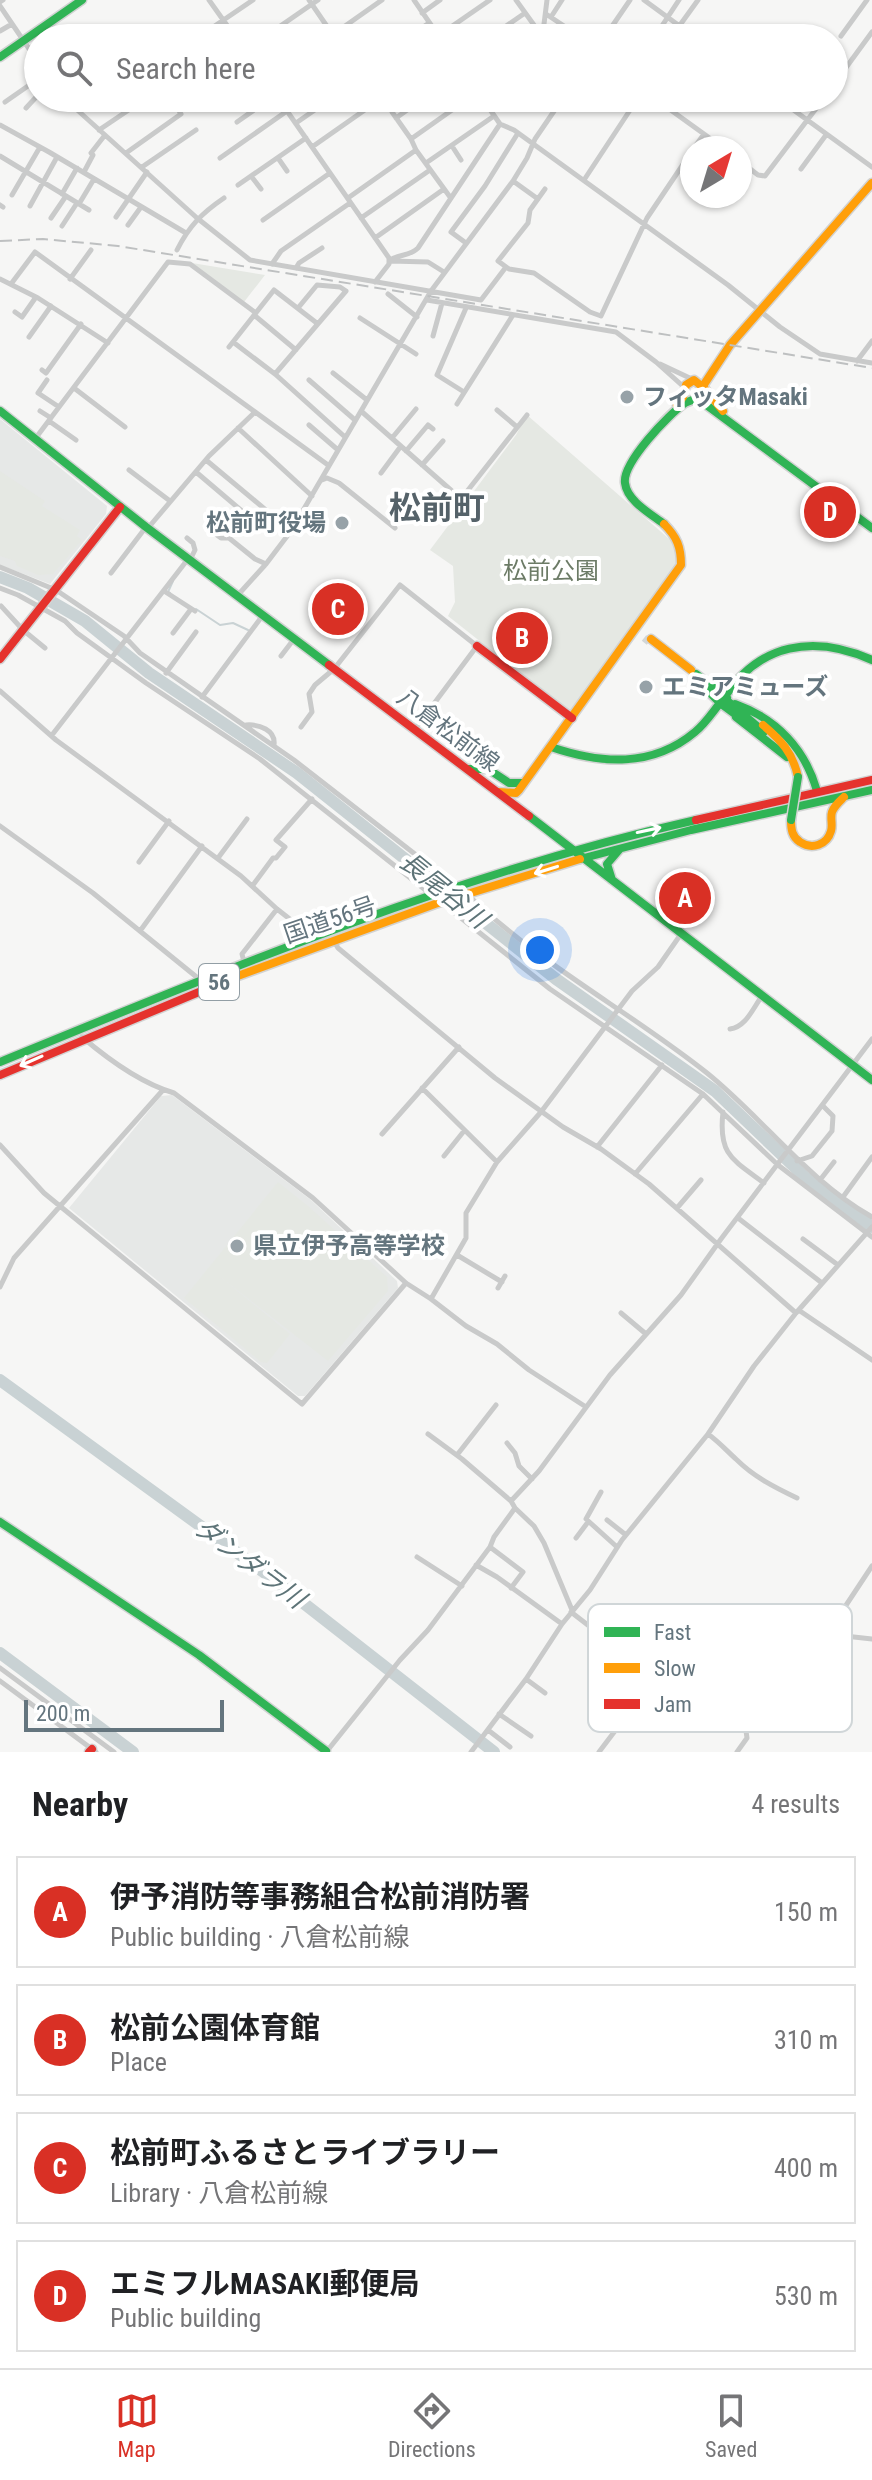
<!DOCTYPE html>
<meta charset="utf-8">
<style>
body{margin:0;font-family:"Roboto Condensed","Noto Sans JP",sans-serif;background:#f2f2f2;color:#202124}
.compass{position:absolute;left:680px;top:136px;width:72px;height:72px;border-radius:50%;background:#fff;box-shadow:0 2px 6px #0004;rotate:38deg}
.scale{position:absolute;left:24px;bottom:20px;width:200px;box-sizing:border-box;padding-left:8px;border:4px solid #64757e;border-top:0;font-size:22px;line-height:28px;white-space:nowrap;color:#64757e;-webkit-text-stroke:6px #fff;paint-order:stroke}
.you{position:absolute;left:540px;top:950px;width:28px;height:28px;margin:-20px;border:6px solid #fff;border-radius:50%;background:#1a73e8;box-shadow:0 0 0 12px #1a73e833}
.badge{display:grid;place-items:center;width:52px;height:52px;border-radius:50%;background:#d93025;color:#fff;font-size:26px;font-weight:700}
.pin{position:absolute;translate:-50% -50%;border:4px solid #fff;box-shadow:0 2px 8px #0006}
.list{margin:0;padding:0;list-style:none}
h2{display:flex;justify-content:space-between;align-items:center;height:104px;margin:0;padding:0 32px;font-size:34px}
h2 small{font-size:26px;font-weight:400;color:#757577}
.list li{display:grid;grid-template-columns:52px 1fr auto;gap:24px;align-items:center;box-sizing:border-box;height:112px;margin:0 16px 16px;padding:0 16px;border:2px solid #e0e0e0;border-radius:0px}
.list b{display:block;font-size:30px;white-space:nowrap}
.list p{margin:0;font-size:26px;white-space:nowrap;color:#757577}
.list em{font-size:26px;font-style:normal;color:#757577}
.icon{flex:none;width:44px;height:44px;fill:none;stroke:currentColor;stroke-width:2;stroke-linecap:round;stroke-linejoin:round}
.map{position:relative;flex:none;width:872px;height:1752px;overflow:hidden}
.search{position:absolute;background:#fff;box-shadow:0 2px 6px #0004;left:24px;right:24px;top:24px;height:88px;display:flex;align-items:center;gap:20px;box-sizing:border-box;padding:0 28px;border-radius:44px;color:#757577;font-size:30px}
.sheet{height:616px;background:#fff}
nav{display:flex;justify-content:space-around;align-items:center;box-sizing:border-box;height:112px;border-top:2px solid #e0e0e0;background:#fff;font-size:22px;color:#757577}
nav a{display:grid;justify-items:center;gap:4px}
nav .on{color:#d93025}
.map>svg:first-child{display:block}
.built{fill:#e6e8e7}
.green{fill:#e5e8e3}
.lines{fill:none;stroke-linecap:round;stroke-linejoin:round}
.stream{stroke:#c9d2d4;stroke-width:2}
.river{stroke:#c9d2d4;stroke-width:12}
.secondary-tunnel{stroke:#d2d6d7;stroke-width:7;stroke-dasharray:7 3.5;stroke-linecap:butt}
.fast-casing{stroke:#d2d3d3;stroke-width:11}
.slow-casing{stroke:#d2d3d3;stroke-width:11}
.jam-casing{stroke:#d2d3d3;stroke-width:11}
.street{stroke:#c9caca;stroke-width:5}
.fast{stroke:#30b455;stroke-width:8}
.slow{stroke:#ff9f0a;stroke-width:8}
.jam{stroke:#e5322d;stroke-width:8}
.rail{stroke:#bec0c1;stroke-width:2;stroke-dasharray:12 6;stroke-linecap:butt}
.fast-bridge-casing{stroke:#d2d3d3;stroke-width:11;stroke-linecap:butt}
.fast-bridge{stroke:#30b455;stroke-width:8}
.oneway{stroke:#fff}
.poi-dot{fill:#97a2a8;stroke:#fff;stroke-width:3}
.labels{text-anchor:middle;stroke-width:8;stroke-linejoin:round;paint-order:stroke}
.shield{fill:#fff;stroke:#929ea5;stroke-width:2}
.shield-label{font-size:22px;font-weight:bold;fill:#64757e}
.poi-label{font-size:24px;font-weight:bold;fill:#64757e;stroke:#fff;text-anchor:start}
.park-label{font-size:24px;fill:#6c7b66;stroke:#fff}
.street-label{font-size:24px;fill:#64757e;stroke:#fff}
.water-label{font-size:26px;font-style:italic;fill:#5e7478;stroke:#fff}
.district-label{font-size:32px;font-weight:bold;fill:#556269;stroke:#fff}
.key{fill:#fff;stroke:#d0d6d8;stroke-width:2}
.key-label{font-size:22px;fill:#64757e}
</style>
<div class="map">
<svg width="872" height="1752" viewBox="0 0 872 1752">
<rect width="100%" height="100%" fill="#f6f6f5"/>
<!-- built -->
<path class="built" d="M 0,419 L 107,506 L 106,514 L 50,584 L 0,565 Z
M 172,1095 L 311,1200 L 397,1281 L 398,1288 L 305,1396 L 298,1396 L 69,1208 L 161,1096 Z"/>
<!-- green -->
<path class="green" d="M 192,263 L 265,275 L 244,302 Z
M 527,415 L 675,544 L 677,564 L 571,713 L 448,616 L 455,602 L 453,566 L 430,550 L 516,435 Z
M 0,471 L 45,501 L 42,506 L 80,530 L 77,536 L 82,540 L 53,574 L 38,575 L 17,566 L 15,561 L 0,556 Z
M 278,1182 L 308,1206 L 387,1277 L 388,1291 L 328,1361 L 218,1275 L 290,1334 L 267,1363 L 261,1362 L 184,1298 Z"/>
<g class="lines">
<!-- stream -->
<path class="stream" d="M 170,593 L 168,592 L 173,581
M 196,609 L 220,625 L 233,623 L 248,630"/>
<!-- river -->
<path class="river" d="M 0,577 L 28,588 L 85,621 L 149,673 L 297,773 L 556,979 L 715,1091 L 805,1177 L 872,1227
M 0,1380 L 265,1573 L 494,1752
M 0,1653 L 133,1752"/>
<!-- secondary-tunnel -->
<path class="secondary-tunnel" d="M 644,638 L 649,642"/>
<defs>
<path id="fast" d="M 0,57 L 82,0
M 0,411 L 146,527 L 329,665
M 664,524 C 651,514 627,501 625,483 C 622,463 669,414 685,403 C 689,401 693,400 697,398 L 872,528
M 696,674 L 727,698
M 697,680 L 720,703 L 739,717
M 735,704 C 777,719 805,749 817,791
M 736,717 L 787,757
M 764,732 L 724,698 C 759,643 814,634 872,660
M 551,747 C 601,764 652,768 695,732 C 705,724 712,713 720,703
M 468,769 L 488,769 L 509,783 L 522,783
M 529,816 L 872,1080
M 580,859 L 691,830 L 872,790
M 612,880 L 607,864 L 619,850
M 0,1062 C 227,969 455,874 696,820
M 0,1522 L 199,1655 L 326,1751"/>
<path id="slow" d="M 703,386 L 730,345 L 872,183
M 677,405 L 683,397 L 686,385 L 694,380 L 705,389 L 723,411
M 651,639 L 691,670
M 763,725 C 781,740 793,753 798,777
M 499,792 L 516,793 L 519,790 L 681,565 C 681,547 677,537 664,524
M 791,820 C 791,829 792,837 800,842 C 812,850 827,845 831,831 C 833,825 830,818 832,812 C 834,806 840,801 844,797
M 235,977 L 435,904 L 580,859"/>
<path id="jam" d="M 477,646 L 572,718
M 0,659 L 120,507
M 329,665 L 529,816
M 696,820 L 872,780
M 0,1075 L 235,977
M 89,1752 L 92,1749"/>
</defs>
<!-- fast casing -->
<use href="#fast" class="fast-casing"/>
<!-- slow casing -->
<use href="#slow" class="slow-casing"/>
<!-- jam casing -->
<use href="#jam" class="jam-casing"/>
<!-- street -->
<path class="street" d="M 209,0 L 236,38
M 309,0 L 335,38
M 414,0 L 440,38
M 516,0 L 539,32 L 543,32 L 547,0
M 644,0 L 696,38
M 0,2 L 3,0
M 0,6 L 38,62
M 422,13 L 440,0
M 546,14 L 582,38
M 551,17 L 562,0
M 680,25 L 698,0
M 0,31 L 12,24
M 841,36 L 867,0
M 197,38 L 253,0
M 263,38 L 318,0
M 328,38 L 382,0
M 407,38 L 429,23
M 435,38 L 490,0
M 489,38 L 525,13
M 604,38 L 630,0
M 654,38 L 679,0
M 834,84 L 872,32
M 64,98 L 197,218 L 250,260 L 481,300 L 506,267
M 278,98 L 389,258 L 389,264 L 375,282
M 482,98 L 500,124 L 514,130 L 728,285 L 780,327 L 820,354 L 872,363
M 654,98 L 704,134
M 777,98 L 872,167
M 5,102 L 38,79
M 388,105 L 399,98
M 284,107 L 297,98
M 26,108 L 38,95
M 392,112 L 411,139
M 396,118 L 424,98
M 237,122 L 271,98
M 296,123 L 332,98
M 0,125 L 49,152 L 186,233
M 99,130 L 139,103 L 143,98
M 452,146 L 461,160
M 312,147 L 379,100
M 694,148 L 704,134 L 723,148
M 126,153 L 181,114 L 178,109
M 0,156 L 89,210
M 220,158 L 287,111
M 278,158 L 287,171
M 740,161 L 758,175 L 765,176 L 824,98
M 426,163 L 494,116
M 142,167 L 196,130
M 801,169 L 826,135
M 84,172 L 93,155 L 91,153 L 105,135
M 251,176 L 261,189
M 584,180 L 638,98
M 513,181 L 538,199
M 238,185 L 306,138
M 545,189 L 530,210 L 528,223 L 498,261 L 509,269 L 534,273 L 590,312 L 601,316 L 647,218 L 692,151
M 62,194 L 77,168
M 12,195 L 40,147
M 450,197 L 416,150 L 411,139 L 469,98
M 348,198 L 416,150
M 79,204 L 94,179
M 0,205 L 3,207
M 30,206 L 57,157
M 116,217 L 147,172
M 51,218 L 66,196
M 361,218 L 430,170
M 263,220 L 330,173
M 128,225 L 141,207
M 62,226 L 77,203
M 375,238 L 444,189
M 466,243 L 451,232 L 485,186 L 518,133
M 177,250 C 189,226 202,213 224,198
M 390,260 C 400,254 410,256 418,248 L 500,124
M 391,261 L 428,262 L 444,272
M 272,264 L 281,251 L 350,203
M 296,268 L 299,263 L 322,248
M 0,279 L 38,298 L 108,343
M 70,279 L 91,250
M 11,284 L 35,252 L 328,465
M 388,294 L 417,317
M 427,300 L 616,332 L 656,362 L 685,388
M 15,312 L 22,317 L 36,297
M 254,315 L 296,350
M 360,318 L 416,354
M 433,336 L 442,303
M 29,337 L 51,306
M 233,342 L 275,374 L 345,437
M 229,347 L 274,290 L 318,324
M 857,361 L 872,341
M 660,364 L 694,380
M 42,370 L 46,373 L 81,324
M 333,373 L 367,400
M 275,374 L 346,291 L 340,287 L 317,285 L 298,308
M 47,380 L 38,393 L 59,407
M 309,380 L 355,420
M 74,388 L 125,427
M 464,392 L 437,375 L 466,308
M 457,404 L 513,315
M 497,410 L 517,427
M 40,411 L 51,418
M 361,411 L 461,499 L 527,415
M 49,421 L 76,440
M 309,425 L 338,450
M 238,428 L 312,496
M 392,438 L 416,409
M 35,439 L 168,262 L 190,264 L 256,313
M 406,451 L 428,425 L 433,429
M 206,460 L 291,531
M 422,465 L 443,441
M 129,470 L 170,501
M 196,472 L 249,517
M 381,473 L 401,446
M 322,480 L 327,478 L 339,483 L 395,528
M 245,522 L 252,512
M 148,528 L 209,456 L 255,412
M 210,530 L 221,538 L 229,538 L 255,559 L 266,564
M 187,538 L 193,543 L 195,550 L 190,560
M 0,567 L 56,590 L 124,636 L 140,653 L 294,760 L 456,886
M 111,573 L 146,527
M 0,588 L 18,595 L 65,621 L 77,633 L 146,683 L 260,759 L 433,896
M 164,591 L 195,611
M 237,596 L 266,564 L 291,531 L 431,291 L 513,181 L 527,158 L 535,139 L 563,98
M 1,606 L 23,630 L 45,648
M 173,633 L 191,609
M 281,656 L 294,639
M 166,673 L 196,632
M 0,691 L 56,740 L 241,876 L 277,909 L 305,931 L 309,938
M 202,697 L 263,615
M 246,725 C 259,724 276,730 274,745
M 301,727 L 312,712 L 309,694 L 315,685 L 334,669 L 400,585 L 477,646 L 415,729
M 52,735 L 188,559
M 0,826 L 93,893 L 199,979
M 218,858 L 247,819
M 139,862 L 169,821
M 253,885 L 273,858 L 276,858 L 285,847 L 276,840 L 312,799
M 467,894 C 539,964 629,1011 707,1073 C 764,1119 807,1180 872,1217
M 441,902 L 550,989 L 703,1094 L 778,1165 L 872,1237
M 140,931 L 202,846
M 334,941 L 338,948 L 495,1078 L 563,1127 L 601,1149 L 649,1184 L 796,1313
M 244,962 L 242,954 L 277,909
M 730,1029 C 746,1027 753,1008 762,996
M 82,1037 C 109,1060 140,1083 174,1093 L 313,1198 L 406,1283 L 431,1299 L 466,1326 L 497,1344 L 529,1370 L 586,1407
M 422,1088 L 497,1162
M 723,1112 C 718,1155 733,1160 764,1183
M 382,1134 L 459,1047
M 0,1145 L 44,1193 L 302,1404 L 406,1283
M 597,1147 L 662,1065
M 444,1156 L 464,1131
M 797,1161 L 812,1156 L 832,1131 L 833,1116 L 823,1106
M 635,1174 L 703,1094
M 820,1180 L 834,1162
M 843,1197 L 872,1157
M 677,1208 L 701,1180
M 738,1218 L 822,1283
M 803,1239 L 838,1265
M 457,1255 L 502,1282
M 0,1287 L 14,1258 L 163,1090
M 498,1288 L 505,1276
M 431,1299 L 466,1238 L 466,1213 L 497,1162 L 541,1112 L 632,991 L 658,967 L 681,934
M 800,1311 L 872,1360
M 621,1313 L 646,1334
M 428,1434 L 462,1459 L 511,1501
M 708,1434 C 719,1442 727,1451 737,1460 C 754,1477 776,1488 797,1498
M 507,1443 L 515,1453 L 519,1466 L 532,1479
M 457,1455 L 496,1405
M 601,1492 L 586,1519 L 617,1547
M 515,1508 L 534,1526 L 544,1543 L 572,1610
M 607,1520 L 626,1535
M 576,1538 L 588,1522
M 490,1547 L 523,1572 L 511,1588
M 417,1557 L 462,1586
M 476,1565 L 497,1577 L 562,1624
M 571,1612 L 642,1667 L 652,1672 L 665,1672 L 746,1731
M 827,1634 L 872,1639
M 0,1668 L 114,1752
M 526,1679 L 545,1693
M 0,1681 L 96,1752
M 499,1714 L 531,1736
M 488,1730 L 510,1747
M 327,1751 L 400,1660 L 428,1630 L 490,1547 L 494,1537 L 515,1508 L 511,1501 L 539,1471 L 610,1375 L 681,1295 L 721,1239 L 872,1039
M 471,1752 L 526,1679 L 562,1624 L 590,1590 L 622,1540 L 708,1434 L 754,1366 L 796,1313 L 872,1227
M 599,1752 L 659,1673
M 737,1752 L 747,1738 L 746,1731 L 784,1690 L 827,1634 L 872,1566"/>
<!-- fast -->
<use href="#fast" class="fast"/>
<!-- slow -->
<use href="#slow" class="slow"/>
<!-- jam -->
<use href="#jam" class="jam"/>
<!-- rail -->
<path class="rail" d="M 0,241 L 43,239 L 118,246 L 872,368"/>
<defs>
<path id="fast-bridge" d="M 791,820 L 798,777"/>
</defs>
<!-- fast-bridge casing -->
<use href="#fast-bridge" class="fast-bridge-casing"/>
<!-- fast-bridge -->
<use href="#fast-bridge" class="fast-bridge"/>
</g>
<!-- one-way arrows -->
<defs><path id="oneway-shaft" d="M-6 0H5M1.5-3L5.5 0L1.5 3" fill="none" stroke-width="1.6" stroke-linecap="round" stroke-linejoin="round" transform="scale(2)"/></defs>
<g class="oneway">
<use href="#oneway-shaft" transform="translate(649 830) rotate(-12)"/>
<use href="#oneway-shaft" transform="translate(546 870) rotate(163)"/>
<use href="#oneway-shaft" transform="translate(31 1061) rotate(156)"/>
</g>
<!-- markers -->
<g class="poi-dot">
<circle cx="627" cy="397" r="8"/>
<circle cx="342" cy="523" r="8"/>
<circle cx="646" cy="687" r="8"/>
<circle cx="237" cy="1246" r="8"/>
</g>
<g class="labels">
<!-- shield labels -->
<rect class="shield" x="199" y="964" width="40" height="36" rx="6"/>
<g class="shield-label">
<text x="219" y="990">56</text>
</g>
<!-- poi labels -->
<g class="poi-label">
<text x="643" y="405">フィッタMasaki</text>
<text x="326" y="531" text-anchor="end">松前町役場</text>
<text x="662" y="695">エミアミューズ</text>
<text x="253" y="1254">県立伊予高等学校</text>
</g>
<!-- park labels -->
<g class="park-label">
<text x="551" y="579">松前公園</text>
</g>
<!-- street labels -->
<g class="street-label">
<text transform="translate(448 730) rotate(37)" y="8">八倉松前線</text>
<text transform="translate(330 920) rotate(-19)" y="8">国道56号</text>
</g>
<!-- water labels -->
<g class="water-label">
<text transform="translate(444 890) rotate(39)" y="9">長尾谷川</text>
<text transform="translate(250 1563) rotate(37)" y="9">ダンダラ川</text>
</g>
<!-- district labels -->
<g class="district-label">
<text x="437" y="519">松前町</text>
</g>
</g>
<!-- legend -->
<rect x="588" y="1604" width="264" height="128" rx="12" class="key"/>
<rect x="604" y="1627" width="36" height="10" fill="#30b455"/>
<rect x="604" y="1663" width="36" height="10" fill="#ff9f0a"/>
<rect x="604" y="1699" width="36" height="10" fill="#e5322d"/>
<g class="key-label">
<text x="654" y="1640">Fast</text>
<text x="654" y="1676">Slow</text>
<text x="654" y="1712">Jam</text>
</g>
</svg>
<svg class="compass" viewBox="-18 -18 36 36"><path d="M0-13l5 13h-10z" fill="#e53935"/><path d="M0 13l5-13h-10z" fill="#757577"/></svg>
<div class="scale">200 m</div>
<div class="you"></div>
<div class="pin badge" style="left:685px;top:898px">A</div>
<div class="pin badge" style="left:522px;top:638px">B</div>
<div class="pin badge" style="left:338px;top:609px">C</div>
<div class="pin badge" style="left:830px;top:512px">D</div>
<div class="search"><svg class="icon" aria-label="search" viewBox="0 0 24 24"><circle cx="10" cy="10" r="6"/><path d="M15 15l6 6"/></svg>Search here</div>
</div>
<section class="sheet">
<h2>Nearby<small>4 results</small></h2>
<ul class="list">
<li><span class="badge">A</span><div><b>伊予消防等事務組合松前消防署</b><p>Public building · 八倉松前線</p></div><em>150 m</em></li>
<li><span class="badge">B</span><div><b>松前公園体育館</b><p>Place</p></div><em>310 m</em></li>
<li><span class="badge">C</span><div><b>松前町ふるさとライブラリー</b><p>Library · 八倉松前線</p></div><em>400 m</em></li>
<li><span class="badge">D</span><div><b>エミフルMASAKI郵便局</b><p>Public building</p></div><em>530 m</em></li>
</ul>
</section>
<nav>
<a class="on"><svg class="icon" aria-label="map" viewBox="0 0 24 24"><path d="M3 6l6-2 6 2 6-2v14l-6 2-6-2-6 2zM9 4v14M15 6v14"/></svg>Map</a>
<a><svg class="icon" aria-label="directions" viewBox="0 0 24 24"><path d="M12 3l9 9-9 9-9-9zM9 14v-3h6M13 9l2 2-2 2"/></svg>Directions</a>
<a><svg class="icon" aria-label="saved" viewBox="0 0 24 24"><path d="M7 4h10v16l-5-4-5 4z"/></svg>Saved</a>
</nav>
